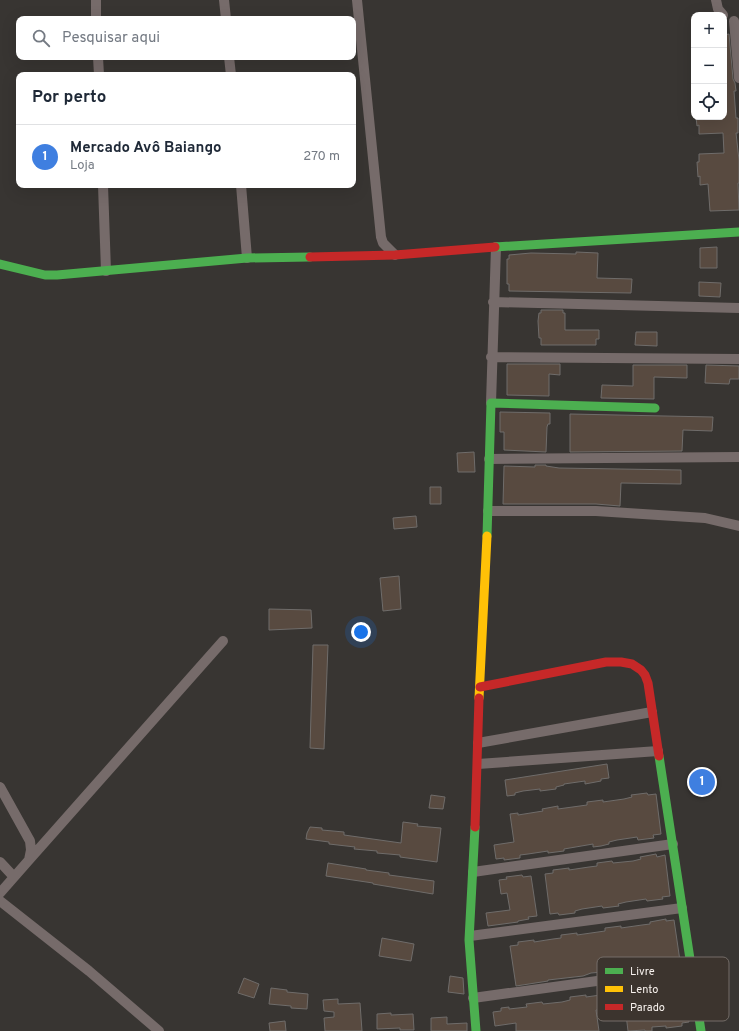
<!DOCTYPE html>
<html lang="pt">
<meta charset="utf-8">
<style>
body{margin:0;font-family:Overpass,sans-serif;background:#f6f6f7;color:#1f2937}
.controls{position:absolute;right:12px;top:12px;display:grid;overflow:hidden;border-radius:8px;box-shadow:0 4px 16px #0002}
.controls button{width:36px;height:36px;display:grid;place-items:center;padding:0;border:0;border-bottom:1px solid #e0e1e3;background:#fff;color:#1f2937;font:20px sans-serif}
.you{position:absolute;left:361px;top:632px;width:14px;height:14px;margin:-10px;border:3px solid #fff;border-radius:50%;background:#1a73e8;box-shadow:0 0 0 6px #1a73e833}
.badge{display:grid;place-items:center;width:26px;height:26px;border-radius:50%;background:#62666c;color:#fff;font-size:13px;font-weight:700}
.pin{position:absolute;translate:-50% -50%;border:2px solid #fff;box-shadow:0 1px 4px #0006}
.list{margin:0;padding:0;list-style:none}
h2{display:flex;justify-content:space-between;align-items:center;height:52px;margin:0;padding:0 16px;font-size:17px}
h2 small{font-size:13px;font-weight:400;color:#747a83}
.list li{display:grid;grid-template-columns:26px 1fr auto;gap:12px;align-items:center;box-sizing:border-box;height:64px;padding:0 16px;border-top:1px solid #e0e1e3}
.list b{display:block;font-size:15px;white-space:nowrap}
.list p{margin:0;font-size:13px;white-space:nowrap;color:#747a83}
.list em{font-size:13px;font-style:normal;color:#747a83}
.icon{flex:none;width:22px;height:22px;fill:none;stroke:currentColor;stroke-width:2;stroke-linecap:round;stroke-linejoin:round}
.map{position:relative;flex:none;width:739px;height:1031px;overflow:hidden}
.search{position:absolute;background:#fff;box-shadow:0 4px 16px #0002;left:16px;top:16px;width:340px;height:44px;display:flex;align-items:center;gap:10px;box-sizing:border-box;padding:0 14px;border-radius:8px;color:#747a83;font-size:15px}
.panel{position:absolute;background:#fff;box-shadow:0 4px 16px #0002;left:16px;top:72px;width:340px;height:116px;border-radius:8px}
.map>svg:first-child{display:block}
.building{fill:#584a40;stroke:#6f6c6a}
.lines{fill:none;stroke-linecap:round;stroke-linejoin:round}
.street{stroke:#766b6a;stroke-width:10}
.fast{stroke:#4caf50;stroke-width:9}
.slow{stroke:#ffc107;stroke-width:9}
.jam{stroke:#c62828;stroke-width:9}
.key{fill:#3c342e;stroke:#746d68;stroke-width:1}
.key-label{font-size:11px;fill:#f8f2ee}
</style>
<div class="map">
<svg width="739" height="1031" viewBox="0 0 739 1031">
<rect width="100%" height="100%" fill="#383532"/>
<!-- building -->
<path class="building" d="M 729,34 L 733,79 L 735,83 L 736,91 L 734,91 L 736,118 L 738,118 L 738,133 L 736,133 L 739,160 L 739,183 L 738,183 L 739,210 L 710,211 L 708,184 L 700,185 L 700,176 L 698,177 L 697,162 L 699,162 L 699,154 L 724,153 L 723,133 L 699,134 L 699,125 L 697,126 L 696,117 L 724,117 L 724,35 Z
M 717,247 L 717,268 L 700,268 L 700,248 Z
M 576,252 L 598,253 L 597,278 L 632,279 L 631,293 L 509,291 L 509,284 L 507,284 L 507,259 L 509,259 L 509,255 L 531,253 L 576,254 Z
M 699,282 L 721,283 L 720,297 L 699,296 Z
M 541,310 L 563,310 L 563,313 L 565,313 L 565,330 L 599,330 L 599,339 L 596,339 L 596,345 L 541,345 L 541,338 L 539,338 L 538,321 L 539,313 L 541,313 Z
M 636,332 L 657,332 L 657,346 L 635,345 Z
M 507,364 L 560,364 L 560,375 L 549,374 L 549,396 L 507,395 Z
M 633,365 L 687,365 L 687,378 L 654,377 L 654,399 L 601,398 L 602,385 L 633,386 Z
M 706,365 L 739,366 L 739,379 L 730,379 L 729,384 L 705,383 Z
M 500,412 L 550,413 L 550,424 L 548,424 L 547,427 L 546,452 L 504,450 L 504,432 L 500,432 Z
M 570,414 L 713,417 L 712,431 L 683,430 L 682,451 L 570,452 Z
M 474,452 L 475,472 L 458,472 L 457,453 Z
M 535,465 L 546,465 L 546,466 L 559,468 L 681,470 L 681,484 L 621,483 L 620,506 L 596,504 L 503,504 L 504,466 L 535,467 Z
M 430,487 L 441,487 L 441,504 L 430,504 Z
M 416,516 L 417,527 L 394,529 L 393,518 Z
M 399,576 L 401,609 L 383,611 L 380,578 Z
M 269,609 L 311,610 L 312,628 L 269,630 Z
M 313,645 L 328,645 L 324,749 L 310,748 Z
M 607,764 L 609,778 L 601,779 L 601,781 L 585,784 L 585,781 L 564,784 L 564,785 L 556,787 L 556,789 L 540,791 L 540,789 L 523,791 L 515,793 L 515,795 L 507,796 L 505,780 Z
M 647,793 L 648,795 L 656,794 L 661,834 L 653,835 L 654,838 L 638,840 L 637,837 L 617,840 L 609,842 L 609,844 L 601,846 L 593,847 L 593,844 L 564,849 L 564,851 L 548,853 L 548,851 L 528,854 L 520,855 L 520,858 L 504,860 L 504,858 L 496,859 L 494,845 L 514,842 L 510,814 L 518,813 L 518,815 L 543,811 L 542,809 L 558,806 L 558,809 L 587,805 L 587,802 L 603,800 L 603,802 L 624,799 L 632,797 L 631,795 Z
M 431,795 L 445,797 L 443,809 L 429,808 Z
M 403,822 L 418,824 L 417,826 L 441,828 L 437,862 L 400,857 L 400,855 L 377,853 L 377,851 L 354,849 L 355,847 L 329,844 L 329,842 L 306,839 L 307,833 L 310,827 L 322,828 L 322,830 L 344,832 L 344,835 L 401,843 Z
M 656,854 L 657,857 L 665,855 L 670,896 L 662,897 L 663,899 L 647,901 L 646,899 L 626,902 L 618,904 L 619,906 L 603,908 L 602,906 L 582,909 L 575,911 L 575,913 L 559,915 L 558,913 L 550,914 L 545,874 L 553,873 L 553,870 L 569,868 L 569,870 L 589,867 L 597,866 L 597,863 L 612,861 L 613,863 L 633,861 L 641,859 L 640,857 Z
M 328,863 L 366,869 L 366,870 L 389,873 L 389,875 L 434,881 L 433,894 L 373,884 L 373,883 L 326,876 Z
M 522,875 L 523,877 L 531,876 L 537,916 L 528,917 L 529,919 L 518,921 L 518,922 L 488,926 L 486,913 L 510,910 L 507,893 L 501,894 L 499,880 L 507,879 L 506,877 Z
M 666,919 L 666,921 L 674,920 L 680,961 L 672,962 L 672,964 L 656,966 L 656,964 L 635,967 L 627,969 L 627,970 L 591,973 L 583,976 L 548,980 L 548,981 L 516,986 L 510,946 L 518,945 L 518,942 L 534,940 L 534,942 L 553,939 L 561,938 L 561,935 L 577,933 L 577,935 L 605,931 L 605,928 L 621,926 L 621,928 L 642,925 L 650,924 L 650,922 Z
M 382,938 L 414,944 L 411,961 L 379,956 Z
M 450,976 L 463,978 L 464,994 L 448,992 Z
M 244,978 L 259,984 L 254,998 L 238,993 Z
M 676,981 L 676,983 L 684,982 L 689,1022 L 682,1023 L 682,1026 L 666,1028 L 666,1026 L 652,1027 L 652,1031 L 645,1031 L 645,1030 L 628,1031 L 625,1006 L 596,1010 L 599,1031 L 516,1031 L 516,1023 L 495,1026 L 493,1012 L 501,1011 L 501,1008 L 509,1007 L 509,1009 L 527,1007 L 526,1004 L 542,1002 L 543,1004 L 562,1002 L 570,1000 L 570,997 L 586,995 L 586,997 L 615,993 L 615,991 L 623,990 L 631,988 L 631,991 L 652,987 L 660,985 L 660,983 Z
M 271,988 L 287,990 L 287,992 L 308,994 L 307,1009 L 291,1008 L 291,1006 L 269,1004 Z
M 338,999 L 338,1004 L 360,1003 L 362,1031 L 325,1031 L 324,1018 L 334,1017 L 334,1012 L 324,1011 L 323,1000 Z
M 391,1013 L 391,1015 L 413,1014 L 414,1030 L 400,1030 L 400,1028 L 377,1029 L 377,1014 Z
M 447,1017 L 447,1024 L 467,1023 L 467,1031 L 431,1031 L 431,1018 Z
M 285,1021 L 286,1031 L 270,1031 L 269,1023 Z"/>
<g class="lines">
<!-- street -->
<path class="street" d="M 96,0 L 96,19
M 224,0 L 226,19
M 357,0 L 381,237 L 383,243 L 395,255
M 716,0 L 718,9 L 723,15
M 734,21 L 739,78
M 98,57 L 99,75
M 229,57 L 231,75
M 103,185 L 106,271
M 241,185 L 247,258
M 493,302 L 739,308
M 491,357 L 739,359
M 491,403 L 496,247
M 489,459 L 739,457
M 488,511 L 596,511 L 705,518 L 739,526
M 478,743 L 652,712
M 478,764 L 658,751
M 0,787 L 30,841 L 31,850 L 29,860 L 0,893
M 29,860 L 223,641
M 0,862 L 14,877
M 473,872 L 673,844
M 0,901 L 89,971 L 159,1031
M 470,936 L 682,908
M 473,998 L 691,968"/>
<!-- fast -->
<path class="fast" d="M 495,247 L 739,232
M 0,264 L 45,275 L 57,275 L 247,258 L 310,257
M 487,536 L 491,403 L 655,408
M 659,756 L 701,1031
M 475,827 L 469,940 L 476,1031"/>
<!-- slow -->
<path class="slow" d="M 479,698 L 487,536"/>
<!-- jam -->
<path class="jam" d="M 310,257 L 395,255 L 495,247
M 480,687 L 606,662 L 621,662 L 632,664 L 641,670 L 645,675 L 648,683 L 659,756
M 475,827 L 479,698"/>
</g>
<!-- legend -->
<rect x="597" y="957" width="132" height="64" rx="6" class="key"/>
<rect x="605" y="968" width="18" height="6" fill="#4caf50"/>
<rect x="605" y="986" width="18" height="6" fill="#ffc107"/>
<rect x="605" y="1004" width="18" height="6" fill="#c62828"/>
<g class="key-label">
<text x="630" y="975">Livre</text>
<text x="630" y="993">Lento</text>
<text x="630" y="1011">Parado</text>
</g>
</svg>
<div class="controls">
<button>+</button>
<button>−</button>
<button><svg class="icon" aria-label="locate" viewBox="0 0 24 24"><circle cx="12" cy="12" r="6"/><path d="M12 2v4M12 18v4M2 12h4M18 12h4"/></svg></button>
</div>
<div class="you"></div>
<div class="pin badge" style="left:702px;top:782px;background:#3f7fe0">1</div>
<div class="search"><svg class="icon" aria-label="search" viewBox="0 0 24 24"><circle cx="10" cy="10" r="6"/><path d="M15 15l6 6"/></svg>Pesquisar aqui</div>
<section class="panel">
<h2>Por perto<small></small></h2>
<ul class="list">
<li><span class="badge" style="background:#3f7fe0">1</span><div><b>Mercado Avô Baiango</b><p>Loja</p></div><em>270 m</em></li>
</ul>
</section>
</div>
